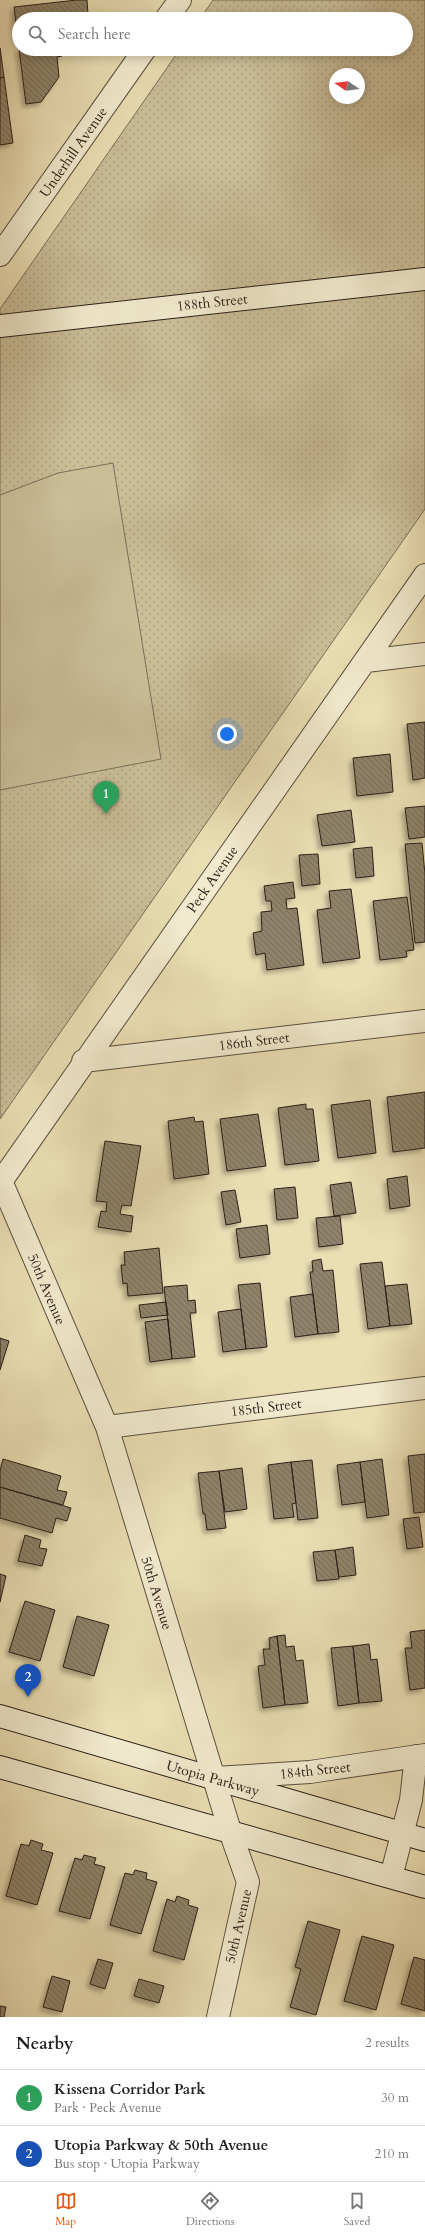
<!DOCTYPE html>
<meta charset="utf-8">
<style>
body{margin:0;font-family:Cardo,serif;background:#f2f2f2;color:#222}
.compass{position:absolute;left:329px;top:68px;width:36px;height:36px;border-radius:50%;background:#fff;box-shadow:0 2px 10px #0003;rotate:283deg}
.you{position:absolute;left:227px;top:734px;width:14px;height:14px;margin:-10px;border:3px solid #fff;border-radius:50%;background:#1a73e8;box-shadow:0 0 0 6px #1a73e833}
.badge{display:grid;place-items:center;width:26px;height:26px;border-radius:50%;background:#ea580c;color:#fff;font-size:13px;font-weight:700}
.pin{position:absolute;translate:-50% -33px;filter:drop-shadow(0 1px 2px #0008)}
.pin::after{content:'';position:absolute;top:21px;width:14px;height:12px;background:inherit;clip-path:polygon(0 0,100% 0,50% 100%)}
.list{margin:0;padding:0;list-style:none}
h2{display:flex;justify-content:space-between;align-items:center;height:52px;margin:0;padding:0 16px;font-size:17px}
h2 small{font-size:13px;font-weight:400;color:#767676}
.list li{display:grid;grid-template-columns:26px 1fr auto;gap:12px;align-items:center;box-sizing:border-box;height:56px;padding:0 16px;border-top:1px solid #e0e0e0}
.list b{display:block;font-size:15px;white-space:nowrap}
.list p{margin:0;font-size:13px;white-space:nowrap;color:#767676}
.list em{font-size:13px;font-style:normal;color:#767676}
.icon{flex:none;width:22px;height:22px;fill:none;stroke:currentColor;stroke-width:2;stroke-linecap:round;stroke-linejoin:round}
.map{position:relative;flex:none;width:425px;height:2017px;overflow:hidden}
.search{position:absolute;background:#fff;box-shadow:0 2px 10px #0003;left:12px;right:12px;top:12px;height:44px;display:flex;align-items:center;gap:10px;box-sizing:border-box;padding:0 14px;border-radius:22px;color:#767676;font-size:15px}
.sheet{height:164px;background:#fff}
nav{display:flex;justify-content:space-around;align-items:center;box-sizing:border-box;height:56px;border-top:1px solid #e0e0e0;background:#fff;font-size:11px;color:#767676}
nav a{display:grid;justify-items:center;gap:2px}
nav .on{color:#ea580c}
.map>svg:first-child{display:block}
.green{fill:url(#green-dots);stroke:#7a6f5a;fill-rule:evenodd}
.pitch{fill:#cabe99;stroke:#7a6f5a}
.building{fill:url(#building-back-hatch);stroke:#2b201a;filter:url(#shadow)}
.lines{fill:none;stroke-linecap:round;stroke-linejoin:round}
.street-casing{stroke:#5b5040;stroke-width:24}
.secondary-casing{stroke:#2b201a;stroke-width:24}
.street{stroke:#f1eace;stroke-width:22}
.secondary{stroke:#f1eace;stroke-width:22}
.labels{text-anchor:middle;stroke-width:3;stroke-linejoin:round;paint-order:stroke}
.street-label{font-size:14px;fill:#2b201a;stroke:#f1eace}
</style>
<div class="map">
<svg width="425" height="2017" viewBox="0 0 425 2017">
<defs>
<pattern id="green-dots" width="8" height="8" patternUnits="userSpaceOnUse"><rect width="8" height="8" fill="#cabe99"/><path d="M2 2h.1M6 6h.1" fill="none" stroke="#aea383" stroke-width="1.8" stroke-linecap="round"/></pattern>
<pattern id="building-back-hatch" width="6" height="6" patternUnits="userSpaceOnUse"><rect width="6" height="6" fill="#8e836a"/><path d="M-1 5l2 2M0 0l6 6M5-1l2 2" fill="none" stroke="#746b56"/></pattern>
<filter id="shadow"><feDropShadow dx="-3.5" dy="3.5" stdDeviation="2" flood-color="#0004"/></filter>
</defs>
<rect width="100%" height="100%" fill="#eadeb3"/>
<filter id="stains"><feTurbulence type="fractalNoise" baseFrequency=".005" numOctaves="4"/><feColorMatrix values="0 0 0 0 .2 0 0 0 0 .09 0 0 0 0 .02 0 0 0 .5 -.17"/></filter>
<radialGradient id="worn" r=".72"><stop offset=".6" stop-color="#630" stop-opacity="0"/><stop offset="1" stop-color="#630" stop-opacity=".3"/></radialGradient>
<!-- green -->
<path class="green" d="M 213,0 L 425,0 L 425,509 L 0,1119 L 0,309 L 180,49 L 406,49 L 406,19 L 200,19 ZM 335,74 L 359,74 L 359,98 L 335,98 Z"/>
<!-- pitch -->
<path class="pitch" d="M 113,463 L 161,759 L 0,790 L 0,495 L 58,473 Z"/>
<!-- building -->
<path class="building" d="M 77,0 L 87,0 L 88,15 L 85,15 L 85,19 L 19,19 L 18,39 L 14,7 Z
M 0,48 L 4,77 L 0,78 Z
M 19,49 L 62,49 L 62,56 L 57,57 L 59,77 L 41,102 L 26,104 Z
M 4,77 L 13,143 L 0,145 L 0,78 Z
M 425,722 L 425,778 L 413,780 L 407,724 Z
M 390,754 L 393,792 L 357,796 L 353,758 Z
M 425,806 L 425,837 L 409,839 L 405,808 Z
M 351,810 L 355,842 L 322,846 L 317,815 Z
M 422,843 L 425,874 L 425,942 L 415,943 L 405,844 Z
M 372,847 L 374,876 L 356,878 L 353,849 Z
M 318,854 L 320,884 L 302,886 L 299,855 Z
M 293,882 L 295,898 L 286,899 L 287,909 L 297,908 L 304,965 L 267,970 L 265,953 L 256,955 L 253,933 L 262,931 L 261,912 L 272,911 L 271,901 L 266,901 L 264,886 Z
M 351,889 L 360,958 L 323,963 L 317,910 L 331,908 L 329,891 Z
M 407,897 L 414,950 L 406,951 L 407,957 L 380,960 L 373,901 Z
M 425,1092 L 425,1148 L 393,1152 L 387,1097 Z
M 370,1100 L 376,1153 L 338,1158 L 331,1105 Z
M 306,1104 L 306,1109 L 313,1109 L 319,1161 L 285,1165 L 278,1108 Z
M 258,1114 L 266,1166 L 227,1171 L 220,1119 Z
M 194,1117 L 195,1122 L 203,1121 L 209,1174 L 174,1179 L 168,1121 Z
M 105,1141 L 141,1146 L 131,1206 L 122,1205 L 120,1214 L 133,1216 L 131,1232 L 98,1227 L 101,1211 L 106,1212 L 107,1202 L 96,1201 Z
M 407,1176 L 410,1206 L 390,1209 L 387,1179 Z
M 351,1182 L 356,1213 L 334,1216 L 330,1185 Z
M 295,1187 L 298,1218 L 277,1220 L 274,1189 Z
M 235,1190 L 241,1222 L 226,1225 L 221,1192 Z
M 340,1216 L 343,1244 L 319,1247 L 316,1218 Z
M 267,1225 L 270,1254 L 240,1258 L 236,1229 Z
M 159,1248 L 163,1293 L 128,1296 L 127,1283 L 123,1284 L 121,1265 L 125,1265 L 124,1252 Z
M 321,1259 L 323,1271 L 333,1270 L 339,1332 L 318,1334 L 310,1272 L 313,1272 L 312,1261 Z
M 382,1262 L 390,1326 L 368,1329 L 360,1264 Z
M 260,1283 L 267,1347 L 246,1349 L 238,1285 Z
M 407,1284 L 412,1324 L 390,1326 L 385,1286 Z
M 187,1285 L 188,1301 L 195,1300 L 196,1313 L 190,1313 L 195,1357 L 172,1359 L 164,1287 Z
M 313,1294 L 318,1334 L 295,1337 L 290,1297 Z
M 166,1302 L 168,1315 L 141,1318 L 139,1305 Z
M 241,1309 L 246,1349 L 223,1352 L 218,1312 Z
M 168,1319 L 172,1359 L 150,1362 L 145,1322 Z
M 0,1338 L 9,1341 L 0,1370 Z
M 425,1454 L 425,1512 L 414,1513 L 408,1456 Z
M 3,1459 L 61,1476 L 57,1490 L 67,1492 L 63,1505 L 0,1487 L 0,1471 Z
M 382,1459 L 389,1515 L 367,1518 L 360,1462 Z
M 312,1460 L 318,1518 L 298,1520 L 291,1462 Z
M 291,1462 L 296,1503 L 292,1504 L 294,1517 L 274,1519 L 268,1465 Z
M 360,1462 L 365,1502 L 342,1505 L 337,1465 Z
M 242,1468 L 247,1509 L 225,1512 L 219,1471 Z
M 219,1471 L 226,1528 L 207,1530 L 205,1514 L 203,1514 L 198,1473 Z
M 0,1487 L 71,1508 L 67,1521 L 56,1518 L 52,1533 L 0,1518 Z
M 419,1517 L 423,1547 L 407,1549 L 403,1519 Z
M 25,1535 L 41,1540 L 39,1548 L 47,1549 L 42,1566 L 18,1561 Z
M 353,1547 L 356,1575 L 339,1577 L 335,1550 Z
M 335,1550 L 339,1579 L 317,1581 L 313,1552 Z
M 0,1574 L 6,1576 L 0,1602 Z
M 25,1601 L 55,1610 L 40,1661 L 9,1652 Z
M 77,1616 L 109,1625 L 94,1676 L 63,1667 Z
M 425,1630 L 425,1688 L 410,1690 L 405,1648 L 412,1648 L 410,1632 Z
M 285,1635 L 286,1647 L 294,1646 L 296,1661 L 303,1660 L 308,1703 L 285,1705 L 277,1636 Z
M 277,1636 L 285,1705 L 263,1708 L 258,1666 L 265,1665 L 263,1649 L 270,1649 L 269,1638 Z
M 369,1644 L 371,1660 L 377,1659 L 382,1701 L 359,1703 L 353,1646 Z
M 353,1646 L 359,1703 L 338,1706 L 331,1648 Z
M 31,1840 L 43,1844 L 41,1850 L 53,1853 L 37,1905 L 6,1896 L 21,1844 L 29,1846 Z
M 84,1855 L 96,1858 L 94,1864 L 105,1867 L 90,1919 L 59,1911 L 75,1858 L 82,1860 Z
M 135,1870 L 147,1873 L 146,1879 L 157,1882 L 141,1934 L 110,1925 L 125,1873 L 133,1875 Z
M 177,1896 L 189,1900 L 188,1905 L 198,1908 L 184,1960 L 153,1951 L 167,1899 L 175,1902 Z
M 308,1921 L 340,1930 L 316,2015 L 290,2007 L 301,1969 L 295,1967 Z
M 362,1936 L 394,1945 L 376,2010 L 344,2001 Z
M 414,1957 L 425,1960 L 425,2011 L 401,2004 Z
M 98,1959 L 113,1963 L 105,1989 L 90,1984 Z
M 52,1976 L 70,1981 L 62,2012 L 43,2007 Z
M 139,1979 L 164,1986 L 159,2003 L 134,1996 Z
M 0,2006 L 6,2007 L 4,2017 L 0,2017 Z"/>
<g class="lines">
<defs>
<path id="street" d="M 166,19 L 180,0
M 0,255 L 145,49
M 366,661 L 425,654
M 83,1061 L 425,1021
M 1,1181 L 107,1427 L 230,1831 L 248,1882 L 218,2017
M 0,1183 L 425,575
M 107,1427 L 425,1388
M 215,1778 L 310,1772 L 425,1755
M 391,1877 L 411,1800 L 416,1756"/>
<path id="secondary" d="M 0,326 L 425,279
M 0,1716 L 425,1840
M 0,1767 L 425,1887"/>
</defs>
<!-- street casing -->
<use href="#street" class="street-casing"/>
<!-- secondary casing -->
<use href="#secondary" class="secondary-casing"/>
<!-- street -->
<use href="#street" class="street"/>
<!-- secondary -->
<use href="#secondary" class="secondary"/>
</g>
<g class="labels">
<!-- street labels -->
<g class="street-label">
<text transform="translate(73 152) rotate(-55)" y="5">Underhill Avenue</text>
<text transform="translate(212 302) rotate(-6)" y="5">188th Street</text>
<text transform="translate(212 879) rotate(-55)" y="5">Peck Avenue</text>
<text transform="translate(254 1041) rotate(-7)" y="5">186th Street</text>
<text transform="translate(47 1289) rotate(67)" y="5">50th Avenue</text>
<text transform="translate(266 1407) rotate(-7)" y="5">185th Street</text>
<text transform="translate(157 1593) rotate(73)" y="5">50th Avenue</text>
<text transform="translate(315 1770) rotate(-6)" y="5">184th Street</text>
<text transform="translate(213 1778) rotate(16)" y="5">Utopia Parkway</text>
<text transform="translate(238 1926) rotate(-77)" y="5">50th Avenue</text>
</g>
</g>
<rect width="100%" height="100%" filter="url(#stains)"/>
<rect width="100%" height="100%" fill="url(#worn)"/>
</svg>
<svg class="compass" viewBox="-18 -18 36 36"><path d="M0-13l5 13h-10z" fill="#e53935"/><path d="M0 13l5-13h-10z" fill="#767676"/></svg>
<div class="you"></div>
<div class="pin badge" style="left:106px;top:814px;background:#2e9e5b">1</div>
<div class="pin badge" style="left:28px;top:1697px;background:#1a4fb4">2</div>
<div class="search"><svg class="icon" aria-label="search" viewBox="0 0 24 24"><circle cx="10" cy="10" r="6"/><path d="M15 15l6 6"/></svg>Search here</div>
</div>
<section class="sheet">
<h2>Nearby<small>2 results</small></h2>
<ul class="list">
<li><span class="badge" style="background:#2e9e5b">1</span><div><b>Kissena Corridor Park</b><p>Park · Peck Avenue</p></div><em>30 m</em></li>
<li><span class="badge" style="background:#1a4fb4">2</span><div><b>Utopia Parkway &amp; 50th Avenue</b><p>Bus stop · Utopia Parkway</p></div><em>210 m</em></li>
</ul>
</section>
<nav>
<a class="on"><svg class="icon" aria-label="map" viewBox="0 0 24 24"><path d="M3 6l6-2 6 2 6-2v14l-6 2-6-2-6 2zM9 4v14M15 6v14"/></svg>Map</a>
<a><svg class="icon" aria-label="directions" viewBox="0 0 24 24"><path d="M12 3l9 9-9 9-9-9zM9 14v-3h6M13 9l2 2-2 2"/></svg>Directions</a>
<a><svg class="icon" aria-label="saved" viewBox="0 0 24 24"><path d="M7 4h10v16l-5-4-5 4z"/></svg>Saved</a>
</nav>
